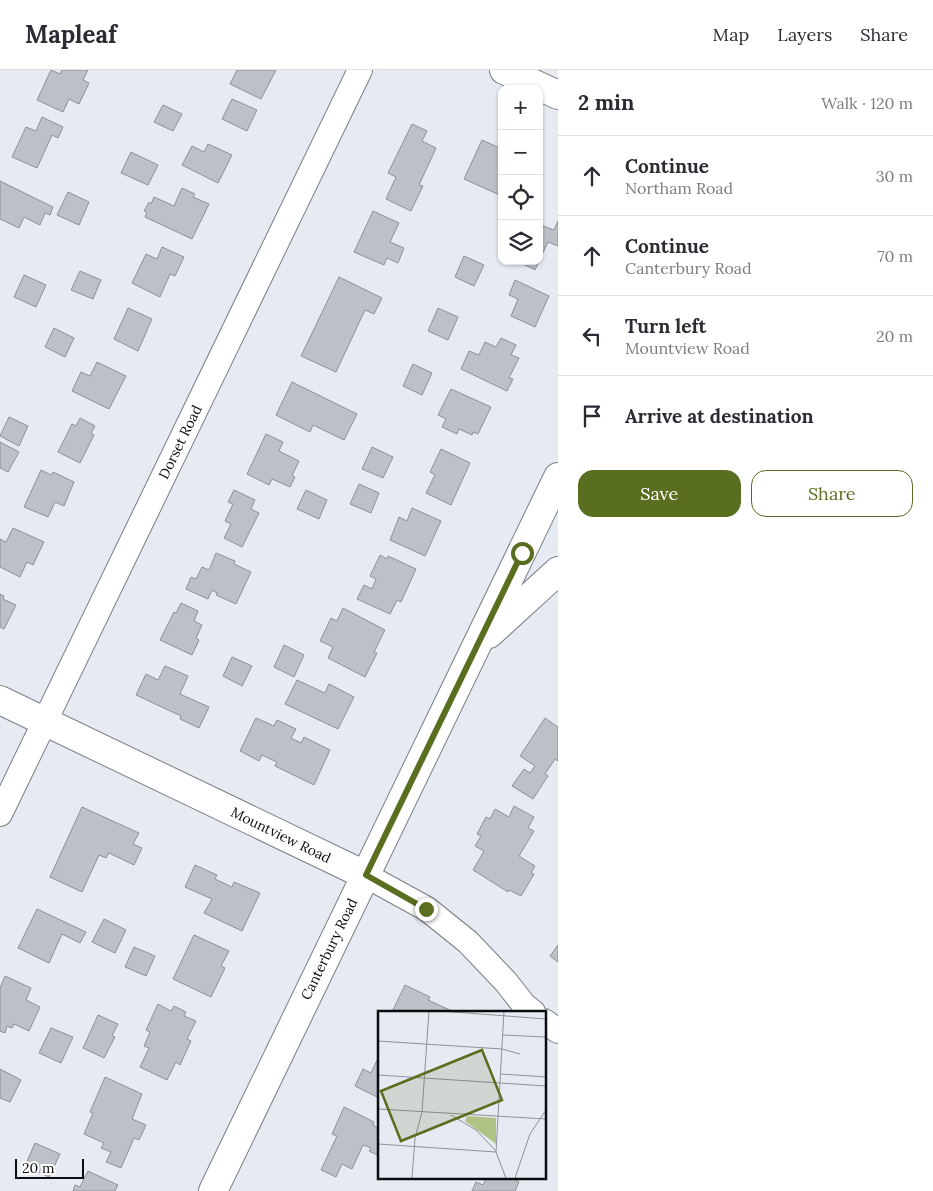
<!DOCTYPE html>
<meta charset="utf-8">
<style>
body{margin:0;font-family:Lora,serif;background:#f7f7f7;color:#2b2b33}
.controls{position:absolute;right:15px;top:15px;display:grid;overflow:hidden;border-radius:10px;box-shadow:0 1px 4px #0004}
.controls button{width:45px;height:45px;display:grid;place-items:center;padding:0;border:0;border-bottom:1px solid #e1e1e2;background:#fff;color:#2b2b33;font:25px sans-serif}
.scale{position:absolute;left:15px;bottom:12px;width:69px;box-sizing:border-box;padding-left:5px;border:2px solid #0b0c0f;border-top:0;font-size:14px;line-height:18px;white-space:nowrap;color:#0b0c0f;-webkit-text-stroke:4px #fff;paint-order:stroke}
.stop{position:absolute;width:15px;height:15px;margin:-11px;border:4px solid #596e1e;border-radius:50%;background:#fff}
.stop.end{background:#596e1e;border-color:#fff;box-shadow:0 1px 5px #0008}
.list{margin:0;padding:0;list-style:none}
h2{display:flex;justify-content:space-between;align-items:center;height:65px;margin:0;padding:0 20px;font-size:21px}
h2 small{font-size:16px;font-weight:400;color:#7c7c81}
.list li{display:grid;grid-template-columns:32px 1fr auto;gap:15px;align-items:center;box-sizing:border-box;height:80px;padding:0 20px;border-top:1px solid #e1e1e2}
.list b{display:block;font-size:19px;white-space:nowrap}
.list p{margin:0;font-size:16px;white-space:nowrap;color:#7c7c81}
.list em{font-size:16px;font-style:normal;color:#7c7c81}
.actions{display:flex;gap:10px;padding:15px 20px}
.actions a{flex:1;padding:11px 0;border:1px solid #596e1e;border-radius:15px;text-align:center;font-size:18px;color:#596e1e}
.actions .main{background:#596e1e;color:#fff}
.icon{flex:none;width:28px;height:28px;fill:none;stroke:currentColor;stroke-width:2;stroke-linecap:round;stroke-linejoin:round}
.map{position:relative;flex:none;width:558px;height:1121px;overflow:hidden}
header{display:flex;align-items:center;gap:30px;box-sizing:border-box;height:70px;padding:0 25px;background:#fff;border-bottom:1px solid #e1e1e2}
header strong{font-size:24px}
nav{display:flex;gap:28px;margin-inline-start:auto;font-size:18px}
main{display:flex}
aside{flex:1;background:#fff}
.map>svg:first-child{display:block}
.building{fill:#bcc1c8;stroke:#8c9097}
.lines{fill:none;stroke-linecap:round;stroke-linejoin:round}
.street-casing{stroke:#7a7e85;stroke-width:26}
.secondary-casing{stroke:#7a7e85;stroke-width:30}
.street{stroke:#fff;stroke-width:24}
.secondary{stroke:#fff;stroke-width:28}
.route{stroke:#596e1e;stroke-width:6}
.labels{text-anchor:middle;stroke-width:4;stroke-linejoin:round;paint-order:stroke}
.street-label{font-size:14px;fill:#0b0c0f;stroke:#fff}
.inset-road{fill:none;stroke:#8e9197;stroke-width:1}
.view{fill:#596e1e;fill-opacity:0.15;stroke:#596e1e;stroke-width:2.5}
.inset-edge{fill:none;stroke:#0b0c0f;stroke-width:2.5}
</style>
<header>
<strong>Mapleaf</strong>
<nav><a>Map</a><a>Layers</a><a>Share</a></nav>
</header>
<main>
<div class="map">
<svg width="558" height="1121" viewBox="0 0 558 1121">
<rect width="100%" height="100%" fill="#e6eaf2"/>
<!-- building -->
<path class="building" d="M 51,0 L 60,4 L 62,0 L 88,0 L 83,10 L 89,13 L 79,34 L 69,29 L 63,42 L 37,30 Z
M 237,0 L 276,0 L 261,29 L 230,14 Z
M 232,29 L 257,40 L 247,61 L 222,49 Z
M 163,35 L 182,44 L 173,61 L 154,52 Z
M 42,47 L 63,57 L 58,68 L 52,65 L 37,98 L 12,87 L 26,57 L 36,61 Z
M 412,54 L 427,61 L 422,71 L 436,78 L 419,115 L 423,116 L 411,141 L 386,129 L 396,107 L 388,103 Z
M 482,70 L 502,79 L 502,126 L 464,109 Z
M 208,74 L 232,85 L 218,113 L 182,95 L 192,76 L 204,82 Z
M 131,82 L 158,95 L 148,115 L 121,103 Z
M 0,111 L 53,137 L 50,145 L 45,143 L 40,155 L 24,147 L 19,158 L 0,149 Z
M 182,118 L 195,124 L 193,127 L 209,134 L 192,169 L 145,147 L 147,142 L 144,141 L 149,132 L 151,134 L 154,127 L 174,136 Z
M 68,122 L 89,132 L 79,155 L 57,145 Z
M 373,141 L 399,153 L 390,172 L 404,178 L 398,193 L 387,188 L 384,195 L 354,182 Z
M 558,151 L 558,176 L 548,172 L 539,191 L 539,175 L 542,168 L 539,167 L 539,164 L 543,156 L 554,160 Z
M 162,177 L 184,187 L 175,206 L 170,204 L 160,227 L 132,213 L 146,184 L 157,189 Z
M 464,186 L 484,195 L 474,216 L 455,207 Z
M 517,191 L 539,191 L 535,200 Z
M 80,201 L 101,210 L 93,229 L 71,220 Z
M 24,205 L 46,215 L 36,237 L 14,227 Z
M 339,207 L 382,228 L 374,244 L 365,240 L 336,302 L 301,286 Z
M 515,210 L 549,226 L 535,257 L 511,246 L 518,229 L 509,225 Z
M 128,238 L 152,249 L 138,281 L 114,269 Z
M 438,238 L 458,247 L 448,270 L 428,261 Z
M 54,258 L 74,268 L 65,287 L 45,277 Z
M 501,268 L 516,275 L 511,285 L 519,288 L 509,308 L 513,309 L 507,321 L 461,299 L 469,281 L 479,285 L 485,272 L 496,277 Z
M 97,292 L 126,306 L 109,339 L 72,321 L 81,302 L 90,306 Z
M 413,294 L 432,303 L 422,325 L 403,316 Z
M 292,312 L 357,344 L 344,370 L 313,355 L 310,362 L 276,345 Z
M 451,319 L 491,337 L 478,364 L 473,362 L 472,365 L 459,359 L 457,364 L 442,357 L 446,349 L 438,345 Z
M 9,347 L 28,356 L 19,376 L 0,366 Z
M 80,348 L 95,356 L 91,363 L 94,365 L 80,393 L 58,382 L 72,354 L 76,356 Z
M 266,364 L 283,372 L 279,381 L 299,391 L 292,406 L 295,407 L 290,417 L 272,409 L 269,415 L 247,404 Z
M 0,372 L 19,382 L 8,402 L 0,398 Z
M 372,377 L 393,387 L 383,408 L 362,399 Z
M 441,379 L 470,393 L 451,435 L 426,423 L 435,405 L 430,402 Z
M 41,400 L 51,405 L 53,402 L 74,412 L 64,436 L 55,432 L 48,447 L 24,437 Z
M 359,414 L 379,423 L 371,443 L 350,434 Z
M 234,420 L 255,430 L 251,439 L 259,443 L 242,477 L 224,468 L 231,454 L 225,451 L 233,434 L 228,432 Z
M 306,420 L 327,430 L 319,449 L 297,439 Z
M 412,438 L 441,451 L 425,486 L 390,470 L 399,447 L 407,451 Z
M 13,458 L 44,472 L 33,495 L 27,492 L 20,507 L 0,497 L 0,469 L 6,472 Z
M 216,483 L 235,491 L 234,494 L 251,502 L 236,534 L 216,525 L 217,523 L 212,520 L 208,529 L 186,519 L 191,507 L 196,509 L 202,497 L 209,500 Z
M 380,485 L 387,489 L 388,486 L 416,499 L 401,532 L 397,530 L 390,544 L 357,529 L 364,515 L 372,519 L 376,509 L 370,506 Z
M 0,524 L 4,526 L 3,529 L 16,535 L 4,559 L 0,557 Z
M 181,533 L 198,541 L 194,551 L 202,555 L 196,568 L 199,570 L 192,585 L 160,570 L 174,542 L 176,543 Z
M 343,538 L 385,560 L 374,582 L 377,583 L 365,607 L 328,588 L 333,577 L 320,571 L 331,548 L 337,551 Z
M 284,575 L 304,585 L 294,607 L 274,597 Z
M 232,587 L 252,596 L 242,616 L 223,606 Z
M 165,596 L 188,606 L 180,624 L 209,637 L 199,658 L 180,649 L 181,646 L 136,625 L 146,604 L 158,610 Z
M 297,610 L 325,623 L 329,614 L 354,627 L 338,659 L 285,634 Z
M 256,648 L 274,656 L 277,650 L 296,659 L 291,668 L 301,673 L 304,667 L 330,680 L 314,715 L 275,696 L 277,692 L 262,685 L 259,691 L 240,681 Z
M 545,648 L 558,657 L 558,691 L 555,689 L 545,704 L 548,706 L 533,729 L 512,716 L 524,699 L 530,703 L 535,696 L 520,686 Z
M 514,736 L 534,747 L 528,758 L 534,761 L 519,786 L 535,796 L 531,803 L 534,804 L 521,826 L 509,820 L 508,822 L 473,800 L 484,781 L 475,776 L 481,766 L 477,764 L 486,747 L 490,749 L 495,739 L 509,747 Z
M 82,737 L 139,763 L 133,774 L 142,778 L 134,795 L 109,783 L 106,788 L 99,785 L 82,822 L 50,807 Z
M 195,795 L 217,805 L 215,809 L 232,817 L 234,812 L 260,823 L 242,861 L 204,843 L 212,829 L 185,817 Z
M 37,839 L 86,862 L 80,873 L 62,864 L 49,893 L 18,878 Z
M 104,849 L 126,860 L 115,883 L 92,872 Z
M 194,865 L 229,881 L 221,896 L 225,898 L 211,927 L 173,909 Z
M 558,875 L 558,892 L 550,886 Z
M 134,877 L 155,886 L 146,906 L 125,897 Z
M 5,906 L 31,918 L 26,930 L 40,937 L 29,961 L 14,954 L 12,958 L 7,956 L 5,963 L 0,961 L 0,918 Z
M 405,915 L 430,927 L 428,930 L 452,941 L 452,942 L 392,942 Z
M 158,934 L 171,941 L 174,936 L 186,942 L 184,946 L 196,951 L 187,969 L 191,971 L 180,995 L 176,992 L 167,1010 L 140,997 L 149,978 L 144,976 L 150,962 L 146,960 Z
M 98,945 L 118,954 L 112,966 L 115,967 L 104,988 L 83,978 Z
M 51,958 L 73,967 L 61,993 L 39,983 Z
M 379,986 L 379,1028 L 355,1016 L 363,999 L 371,1003 Z
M 0,999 L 21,1010 L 10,1032 L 0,1028 Z
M 105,1007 L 142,1024 L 132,1049 L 146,1055 L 139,1070 L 134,1068 L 121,1098 L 106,1092 L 111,1082 L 101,1078 L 104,1073 L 84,1064 L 93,1043 L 90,1042 Z
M 344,1037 L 374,1052 L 373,1055 L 379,1059 L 379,1086 L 369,1081 L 371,1078 L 363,1075 L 352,1099 L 342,1094 L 336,1107 L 321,1100 L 337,1066 L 332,1064 Z
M 35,1073 L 60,1084 L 49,1107 L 25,1096 Z
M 88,1101 L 118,1115 L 115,1121 L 73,1121 L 75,1115 L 80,1117 Z
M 487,1107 L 510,1107 L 519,1112 L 515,1121 L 472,1121 L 476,1112 L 483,1115 Z"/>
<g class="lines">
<defs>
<path id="street" d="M 0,744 L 360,0
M 365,805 L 427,839 L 468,872 L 506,912 L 524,935 L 533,942
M 544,951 L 558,961"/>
<path id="secondary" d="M 504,0 L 558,25
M 489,564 L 558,501
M 0,630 L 365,805
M 213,1121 L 558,407"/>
</defs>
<!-- street casing -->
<use href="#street" class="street-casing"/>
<!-- secondary casing -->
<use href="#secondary" class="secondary-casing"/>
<!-- street -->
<use href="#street" class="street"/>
<!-- secondary -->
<use href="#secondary" class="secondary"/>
</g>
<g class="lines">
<!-- route -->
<path class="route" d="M 426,839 L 366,805 L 522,483"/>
</g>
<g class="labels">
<!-- street labels -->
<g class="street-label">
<text transform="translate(180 372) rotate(-64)" y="5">Dorset Road</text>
<text transform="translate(281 765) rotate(26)" y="5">Mountview Road</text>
<text transform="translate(329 879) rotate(-64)" y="5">Canterbury Road</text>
</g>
</g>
<!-- overview -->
<g transform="translate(378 941)">
<rect width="168" height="168" fill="#e6eaf2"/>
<path d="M 89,105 L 118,107 L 118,133 L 87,110 Z" fill="#aec384"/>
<path class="inset-road" d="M 63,0 L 168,8M 126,0 L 118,141 L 128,167M 125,24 L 168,26M 0,30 L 124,38 L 142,43M 123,63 L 168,66M 0,64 L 168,75M 0,98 L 168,108M 73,104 L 98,119 L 118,140M 0,133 L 118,141M 34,167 L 37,127 L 44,101 L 51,0M 137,167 L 152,123 L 168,99"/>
<path class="view" d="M 104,39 L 124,89 L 23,130 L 3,80 Z"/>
<rect width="168" height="168" class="inset-edge"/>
</g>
</svg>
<div class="controls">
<button>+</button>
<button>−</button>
<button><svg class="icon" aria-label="locate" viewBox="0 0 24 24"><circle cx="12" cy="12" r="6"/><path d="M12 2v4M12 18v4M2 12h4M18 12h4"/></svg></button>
<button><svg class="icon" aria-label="layers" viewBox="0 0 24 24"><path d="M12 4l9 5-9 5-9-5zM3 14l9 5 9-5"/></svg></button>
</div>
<div class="scale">20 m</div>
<div class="stop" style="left:522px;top:483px"></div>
<div class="stop end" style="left:426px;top:839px"></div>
</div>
<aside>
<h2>2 min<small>Walk · 120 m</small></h2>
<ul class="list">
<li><svg class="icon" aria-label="ahead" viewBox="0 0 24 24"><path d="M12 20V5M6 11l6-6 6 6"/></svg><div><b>Continue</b><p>Northam Road</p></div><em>30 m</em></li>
<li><svg class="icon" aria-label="ahead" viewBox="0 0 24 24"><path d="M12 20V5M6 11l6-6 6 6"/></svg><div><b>Continue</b><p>Canterbury Road</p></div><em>70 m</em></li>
<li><svg class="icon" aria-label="left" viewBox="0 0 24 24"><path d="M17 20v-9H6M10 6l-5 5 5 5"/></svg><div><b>Turn left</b><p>Mountview Road</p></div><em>20 m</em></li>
<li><svg class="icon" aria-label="arrive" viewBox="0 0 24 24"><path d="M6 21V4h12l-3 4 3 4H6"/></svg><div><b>Arrive at destination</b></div></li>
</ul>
<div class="actions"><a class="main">Save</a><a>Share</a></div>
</aside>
</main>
